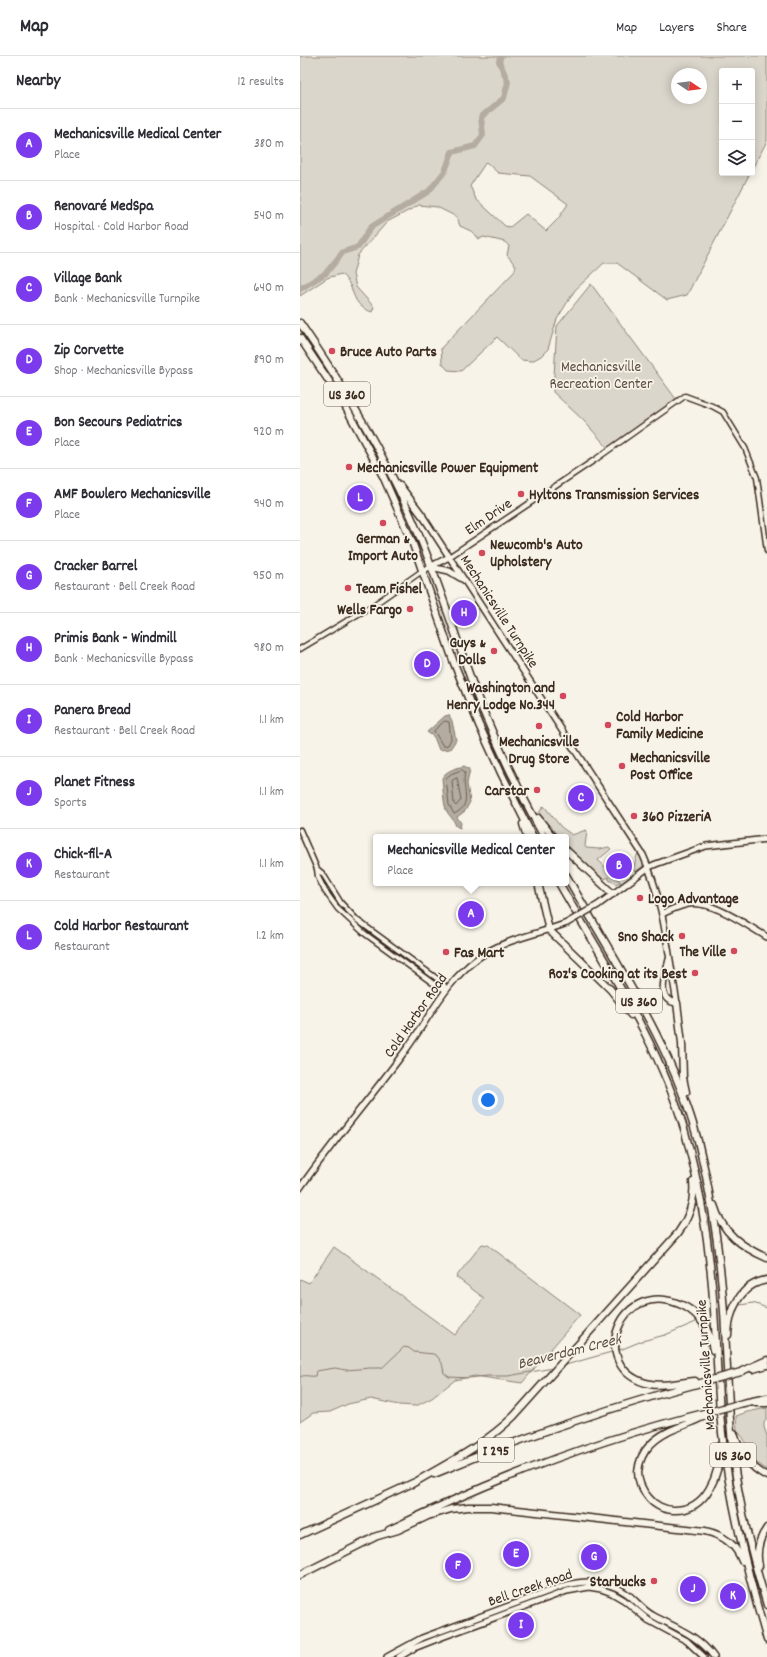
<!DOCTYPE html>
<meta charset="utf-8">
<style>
body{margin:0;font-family:Dekko,sans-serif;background:#f2f2f3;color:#2b2b33}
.controls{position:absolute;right:12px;top:12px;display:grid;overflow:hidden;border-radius:4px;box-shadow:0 2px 10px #0003}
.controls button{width:36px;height:36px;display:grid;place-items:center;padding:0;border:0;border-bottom:1px solid #e1e1e2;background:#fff;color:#2b2b33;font:20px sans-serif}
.compass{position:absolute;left:371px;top:12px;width:36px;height:36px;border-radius:50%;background:#fff;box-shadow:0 2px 10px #0003;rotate:103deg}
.you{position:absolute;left:188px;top:1044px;width:14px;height:14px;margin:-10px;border:3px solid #fff;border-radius:50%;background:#1a73e8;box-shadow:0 0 0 6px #1a73e833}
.badge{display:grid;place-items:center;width:26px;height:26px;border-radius:50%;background:#7c3aed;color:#fff;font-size:13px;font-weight:700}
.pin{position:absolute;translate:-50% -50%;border:2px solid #fff;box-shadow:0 1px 4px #0006}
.popup{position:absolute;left:73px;top:778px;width:196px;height:52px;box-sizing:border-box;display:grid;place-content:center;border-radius:4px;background:#fff;filter:drop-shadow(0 1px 3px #0005);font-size:13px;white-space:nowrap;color:#7c7c81}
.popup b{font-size:15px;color:#2b2b33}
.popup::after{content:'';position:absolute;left:50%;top:100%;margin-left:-8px;border:8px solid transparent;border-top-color:#fff}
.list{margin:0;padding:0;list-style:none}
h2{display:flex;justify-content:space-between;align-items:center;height:52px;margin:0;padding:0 16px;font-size:17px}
h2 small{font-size:13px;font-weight:400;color:#7c7c81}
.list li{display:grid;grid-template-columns:26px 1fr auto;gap:12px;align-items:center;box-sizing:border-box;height:72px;padding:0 16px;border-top:1px solid #e1e1e2}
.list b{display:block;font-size:15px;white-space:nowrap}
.list p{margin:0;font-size:13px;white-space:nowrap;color:#7c7c81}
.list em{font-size:13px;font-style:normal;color:#7c7c81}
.icon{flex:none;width:22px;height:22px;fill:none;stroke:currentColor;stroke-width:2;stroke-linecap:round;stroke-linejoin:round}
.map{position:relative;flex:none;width:467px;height:1601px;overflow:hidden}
header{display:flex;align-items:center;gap:24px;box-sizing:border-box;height:56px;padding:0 20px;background:#fff;border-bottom:1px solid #e1e1e2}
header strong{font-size:19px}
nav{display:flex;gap:22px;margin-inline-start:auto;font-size:14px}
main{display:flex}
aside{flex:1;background:#fff}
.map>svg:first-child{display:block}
.green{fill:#dbd6cb;stroke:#8b8074;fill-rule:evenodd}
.water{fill:#b4aca0;stroke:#84786c}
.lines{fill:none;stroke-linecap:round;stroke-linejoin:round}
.shore{stroke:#6b5e52;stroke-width:1}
.stream{stroke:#84786c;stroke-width:1}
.river{stroke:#b4aca0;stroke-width:6}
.minor-casing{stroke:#3b2a1e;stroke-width:7}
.major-casing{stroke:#3b2a1e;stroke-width:8}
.highway-casing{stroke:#3b2a1e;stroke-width:9}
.minor{stroke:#f7f3e8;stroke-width:4}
.major{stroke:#f7f3e8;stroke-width:5}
.highway{stroke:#f7f3e8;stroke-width:6}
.major-bridge-casing{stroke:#3b2a1e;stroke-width:8;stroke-linecap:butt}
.highway-bridge-casing{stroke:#3b2a1e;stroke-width:9;stroke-linecap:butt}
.major-bridge{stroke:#f7f3e8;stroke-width:5}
.highway-bridge{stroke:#f7f3e8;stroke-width:6}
.poi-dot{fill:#d1495b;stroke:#f7f3e8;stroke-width:1.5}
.labels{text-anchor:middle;stroke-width:3.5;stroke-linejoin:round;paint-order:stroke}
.shield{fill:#f7f3e8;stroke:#73665b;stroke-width:1}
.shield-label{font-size:14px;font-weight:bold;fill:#3b2a1e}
.poi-label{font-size:15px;font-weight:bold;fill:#3b2a1e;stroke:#f7f3e8;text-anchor:start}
.park-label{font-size:15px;fill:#5b4c41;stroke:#f7f3e8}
.street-label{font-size:15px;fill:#3b2a1e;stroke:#f7f3e8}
.water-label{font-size:16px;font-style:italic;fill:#5f5145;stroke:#f7f3e8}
</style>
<header>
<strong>Map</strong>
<nav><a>Map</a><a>Layers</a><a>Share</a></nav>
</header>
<main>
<aside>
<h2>Nearby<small>12 results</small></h2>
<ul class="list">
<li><span class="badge">A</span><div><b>Mechanicsville Medical Center</b><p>Place</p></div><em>380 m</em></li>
<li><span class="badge">B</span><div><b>Renovaré MedSpa</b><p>Hospital · Cold Harbor Road</p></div><em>540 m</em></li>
<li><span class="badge">C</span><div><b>Village Bank</b><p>Bank · Mechanicsville Turnpike</p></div><em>640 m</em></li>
<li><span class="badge">D</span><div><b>Zip Corvette</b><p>Shop · Mechanicsville Bypass</p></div><em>890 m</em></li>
<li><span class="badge">E</span><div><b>Bon Secours Pediatrics</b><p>Place</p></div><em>920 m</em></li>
<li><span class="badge">F</span><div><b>AMF Bowlero Mechanicsville</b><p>Place</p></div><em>940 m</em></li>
<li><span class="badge">G</span><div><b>Cracker Barrel</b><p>Restaurant · Bell Creek Road</p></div><em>950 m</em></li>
<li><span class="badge">H</span><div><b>Primis Bank - Windmill</b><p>Bank · Mechanicsville Bypass</p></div><em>980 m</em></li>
<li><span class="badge">I</span><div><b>Panera Bread</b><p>Restaurant · Bell Creek Road</p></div><em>1.1 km</em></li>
<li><span class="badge">J</span><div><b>Planet Fitness</b><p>Sports</p></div><em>1.1 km</em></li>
<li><span class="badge">K</span><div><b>Chick-fil-A</b><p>Restaurant</p></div><em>1.1 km</em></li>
<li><span class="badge">L</span><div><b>Cold Harbor Restaurant</b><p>Restaurant</p></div><em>1.2 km</em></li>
</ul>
</aside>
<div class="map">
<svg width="467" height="1601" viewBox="0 0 467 1601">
<rect width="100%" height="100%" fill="#f7f3e8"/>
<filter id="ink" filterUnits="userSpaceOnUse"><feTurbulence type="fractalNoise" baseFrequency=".025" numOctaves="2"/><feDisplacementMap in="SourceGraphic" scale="8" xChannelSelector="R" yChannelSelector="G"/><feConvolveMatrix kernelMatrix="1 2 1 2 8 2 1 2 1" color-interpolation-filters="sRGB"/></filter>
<g filter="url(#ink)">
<!-- green -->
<path class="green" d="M 0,0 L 467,0 L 467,85 L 452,113 L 452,15 L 422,15 L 422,117 L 450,117 L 387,239 L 367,244 L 317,207 L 304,207 L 275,234 L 257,263 L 248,293 L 241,300 L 232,305 L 221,304 L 197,281 L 161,315 L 148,314 L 142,307 L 141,292 L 214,216 L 216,210 L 207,199 L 209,190 L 205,186 L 184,181 L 179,183 L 173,176 L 160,170 L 157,161 L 137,151 L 119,149 L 87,166 L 58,199 L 53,218 L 56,231 L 74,251 L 72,256 C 48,248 58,232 41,218 L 27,222 L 0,240 ZM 377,18 L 401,18 L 401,42 L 377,42 ZM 186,106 L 198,117 L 230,120 L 268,148 L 258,163 L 246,175 L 226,158 L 210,171 L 205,170 L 176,143 L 170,130 Z
M 291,228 L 376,343 L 308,392 L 284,365 L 253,336 L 257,270 Z
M 244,750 L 261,771 L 272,779 L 286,774 L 287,775 L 285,790 L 286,792 L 299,793 L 309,791 L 311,793 L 298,804 L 321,826 L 316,828 L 309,824 L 309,821 L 302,824 L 268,793 L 266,789 L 266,781 L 259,781 L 252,776 L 240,758 L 240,755 Z
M 338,796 L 344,808 L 342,811 L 335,816 L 333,813 Z
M 182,1188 L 188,1189 L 280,1259 L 222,1327 L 175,1320 L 155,1324 L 132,1342 L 116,1350 L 99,1349 L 71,1343 L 48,1348 L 30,1356 L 13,1357 L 0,1366 L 0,1223 L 9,1227 L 34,1191 L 155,1279 L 184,1242 L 156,1221 Z
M 467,1352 L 467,1362 L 464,1367 L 464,1371 L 467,1380 L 467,1414 L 449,1401 L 444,1383 L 437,1374 L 436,1360 L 447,1356 Z"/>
<!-- water -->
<path class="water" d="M 149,659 L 152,665 L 156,684 L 150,693 L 139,694 L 134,681 L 127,676 L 145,660 Z
M 164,710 L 170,713 L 167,728 L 170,746 L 165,755 L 157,761 L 161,767 L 160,772 L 156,770 C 154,763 149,760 146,754 C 143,744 143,732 142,722 C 146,714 157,712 164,710 Z"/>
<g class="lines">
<!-- shore -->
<path class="shore" d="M 145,665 L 149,666 L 151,683 L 148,689 L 143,690 L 134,675 Z
M 162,714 L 165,716 C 161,733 174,749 154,758 L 149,749 L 146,722 L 151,718 Z
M 157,722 L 161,744 L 156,750 L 154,748 L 152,725 Z"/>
<!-- stream -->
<path class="stream" d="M 440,1249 L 453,1247 L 467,1252
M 320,1294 L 342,1285 L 365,1279 L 396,1266
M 262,1310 L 315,1295
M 0,1321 C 5,1318 9,1321 15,1320 L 16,1315 L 35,1312 L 46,1314 L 70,1312 L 82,1312 L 104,1291 L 109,1292 L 114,1296 L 133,1298 L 137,1300 L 142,1307 L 144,1317 L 149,1321 L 169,1322 L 187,1320 L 208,1320 L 253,1312"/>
<!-- river -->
<path class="river" d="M 0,233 L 26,217 L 43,196 L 58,191 L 71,171 L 129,135 L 145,115 L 152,96 L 175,90 L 183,79 L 181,61 L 204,42 L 208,26 L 199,5 L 201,0"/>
<defs>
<path id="minor" d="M 149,501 L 296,403 L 385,340 L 412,350 L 423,356 L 445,392 L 457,422 L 467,495
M 0,593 L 75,548 L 122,515
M 0,774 L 17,813 L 18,821 L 25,835 L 38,853 L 64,877 L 138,931 L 146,934
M 17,813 L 23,818 L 41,847 L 57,864 L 143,927 L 146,934"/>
<path id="major" d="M 122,459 L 343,799 C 364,845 368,897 377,947 C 354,944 366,918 369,903
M 131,511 L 149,515 L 162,523
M 122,515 L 149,501
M 298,849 L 349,811 L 356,808 L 406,790 L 467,783
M 362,858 C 370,854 379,850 388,848 C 413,844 446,869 467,881
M 0,1132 C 33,1085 71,1041 105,995 C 129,963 145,926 178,902 C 204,883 237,879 267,867
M 87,1601 L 122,1582 L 263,1530 C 287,1523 310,1524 330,1540 C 338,1547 344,1555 354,1560 C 376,1572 398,1579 414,1601
M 99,1601 L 114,1592 L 142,1581 L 267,1535 L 289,1531 L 301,1533 L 312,1537 L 324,1544 L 348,1564 L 387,1585 L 404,1601"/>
<path id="highway" d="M 0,267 C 45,332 85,399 116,472 C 140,528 157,587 179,645 C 198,691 220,737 244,781
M 0,282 L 43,346 L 83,420 L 113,488 L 154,607 L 179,669 L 202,719 L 233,781
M 100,430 L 122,459
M 238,762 L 253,781
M 223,768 L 227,781
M 266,794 L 313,838
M 266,819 C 315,906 372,988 398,1085 C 412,1141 420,1199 424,1256 C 427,1304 428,1351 433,1399 C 439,1450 452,1500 467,1549
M 238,827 L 249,874 L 310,933 L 331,959
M 259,827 C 305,908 359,986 385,1076 C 400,1130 409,1186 413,1242 C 417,1287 417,1332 422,1377 C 430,1448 447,1516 467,1584
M 377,947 L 382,987 L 383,1022 L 386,1036
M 414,1149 C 422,1177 442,1191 467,1202
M 428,1279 C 429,1255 440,1228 467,1224
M 453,1313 L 467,1309
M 442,1315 L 467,1304
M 395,1325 C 380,1326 365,1331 350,1328 C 285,1314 319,1218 384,1250 C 401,1259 410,1276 413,1294
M 443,1347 L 467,1342
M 456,1347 L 467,1347
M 406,1359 C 388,1370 366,1372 350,1389 C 343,1396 339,1406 338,1416 C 338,1425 342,1434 348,1441 C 354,1449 364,1454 374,1454 C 407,1455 420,1418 420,1390
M 434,1377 C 439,1396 449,1411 467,1420
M 134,1418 C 225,1380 319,1348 415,1323
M 112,1428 C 149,1406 182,1391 214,1360 L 378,1177 C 389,1162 395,1145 393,1126
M 89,1474 C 191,1424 301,1382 412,1355
M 0,1479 L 115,1426
M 74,1481 L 98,1474 L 128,1460 L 151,1453 L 168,1451 L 191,1451 L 405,1475 C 423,1479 436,1488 442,1505
M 459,1510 C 456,1496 458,1484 467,1472
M 0,1519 L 77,1480"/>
</defs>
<!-- minor casing -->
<use href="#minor" class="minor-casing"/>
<!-- major casing -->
<use href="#major" class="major-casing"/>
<!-- highway casing -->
<use href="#highway" class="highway-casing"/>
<!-- minor -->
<use href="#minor" class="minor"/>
<!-- major -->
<use href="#major" class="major"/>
<!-- highway -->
<use href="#highway" class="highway"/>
<defs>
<path id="major-bridge" d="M 267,867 L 298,849"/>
<path id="highway-bridge" d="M 415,1323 L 441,1316
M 412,1355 L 443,1347"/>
</defs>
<!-- major-bridge casing -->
<use href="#major-bridge" class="major-bridge-casing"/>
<!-- highway-bridge casing -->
<use href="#highway-bridge" class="highway-bridge-casing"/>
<!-- major-bridge -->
<use href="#major-bridge" class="major-bridge"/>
<!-- highway-bridge -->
<use href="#highway-bridge" class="highway-bridge"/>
</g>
</g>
<!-- markers -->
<g class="poi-dot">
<circle cx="32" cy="295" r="4"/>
<circle cx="49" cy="411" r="4"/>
<circle cx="221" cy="438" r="4"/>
<circle cx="83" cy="467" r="4"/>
<circle cx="182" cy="497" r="4"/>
<circle cx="48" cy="532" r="4"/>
<circle cx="110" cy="553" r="4"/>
<circle cx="194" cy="595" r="4"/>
<circle cx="263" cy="640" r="4"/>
<circle cx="308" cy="669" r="4"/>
<circle cx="239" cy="670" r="4"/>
<circle cx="322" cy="710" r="4"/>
<circle cx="237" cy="734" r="4"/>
<circle cx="334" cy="760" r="4"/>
<circle cx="340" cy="842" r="4"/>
<circle cx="382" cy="880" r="4"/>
<circle cx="434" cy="895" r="4"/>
<circle cx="146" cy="896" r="4"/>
<circle cx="395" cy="917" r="4"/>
<circle cx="354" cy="1525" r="4"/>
</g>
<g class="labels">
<!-- shield labels -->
<g class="shield">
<rect x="24" y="326" width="46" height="24" rx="3"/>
<rect x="316" y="933" width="46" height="24" rx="3"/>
<rect x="178" y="1382" width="36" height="24" rx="3"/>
<rect x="410" y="1387" width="46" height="24" rx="3"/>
</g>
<g class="shield-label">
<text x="47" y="343">US 360</text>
<text x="339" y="950">US 360</text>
<text x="196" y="1399">I 295</text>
<text x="433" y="1404">US 360</text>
</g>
<!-- poi labels -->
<g class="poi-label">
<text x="40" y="300">Bruce Auto Parts</text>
<text x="57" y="416">Mechanicsville Power Equipment</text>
<text x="229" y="443">Hyltons Transmission Services</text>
<text x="83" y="487" text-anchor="middle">German &amp;<tspan x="83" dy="17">Import Auto</tspan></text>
<text x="190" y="493">Newcomb's Auto<tspan x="190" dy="17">Upholstery</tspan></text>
<text x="56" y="537">Team Fishel</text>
<text x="102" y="558" text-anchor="end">Wells Fargo</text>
<text x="186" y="591" text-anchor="end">Guys &amp;<tspan x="186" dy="17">Dolls</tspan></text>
<text x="255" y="636" text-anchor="end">Washington and<tspan x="255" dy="17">Henry Lodge No.344</tspan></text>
<text x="316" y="665">Cold Harbor<tspan x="316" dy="17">Family Medicine</tspan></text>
<text x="239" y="690" text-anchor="middle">Mechanicsville<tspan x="239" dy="17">Drug Store</tspan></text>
<text x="330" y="706">Mechanicsville<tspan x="330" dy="17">Post Office</tspan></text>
<text x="229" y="739" text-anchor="end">Carstar</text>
<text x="342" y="765">360 PizzeriA</text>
<text x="348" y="847">Logo Advantage</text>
<text x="374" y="885" text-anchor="end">Sno Shack</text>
<text x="426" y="900" text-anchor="end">The Ville</text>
<text x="154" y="901">Fas Mart</text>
<text x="387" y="922" text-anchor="end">Roz's Cooking at its Best</text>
<text x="346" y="1530" text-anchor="end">Starbucks</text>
</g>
<!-- park labels -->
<g class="park-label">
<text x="301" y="315">Mechanicsville<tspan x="301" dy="17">Recreation Center</tspan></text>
</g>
<!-- street labels -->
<g class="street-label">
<text transform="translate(188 460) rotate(-34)" y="5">Elm Drive</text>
<text transform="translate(200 555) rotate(57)" y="5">Mechanicsville Turnpike</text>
<text transform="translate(115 959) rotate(-55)" y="5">Cold Harbor Road</text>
<text transform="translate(405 1309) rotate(-94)" y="5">Mechanicsville Turnpike</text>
<text transform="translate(230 1531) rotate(-19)" y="5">Bell Creek Road</text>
</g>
<!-- water labels -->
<g class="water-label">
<text transform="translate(269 1294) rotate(-14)" y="6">Beaverdam Creek</text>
</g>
</g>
</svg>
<div class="controls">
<button>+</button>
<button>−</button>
<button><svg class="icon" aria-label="layers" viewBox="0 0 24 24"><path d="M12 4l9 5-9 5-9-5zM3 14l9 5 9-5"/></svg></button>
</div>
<svg class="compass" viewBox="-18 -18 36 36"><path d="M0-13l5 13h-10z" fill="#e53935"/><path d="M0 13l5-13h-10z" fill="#7c7c81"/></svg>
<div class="you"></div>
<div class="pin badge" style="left:171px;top:858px">A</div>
<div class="popup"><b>Mechanicsville Medical Center</b>Place</div>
<div class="pin badge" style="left:319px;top:810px">B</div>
<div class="pin badge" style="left:281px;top:742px">C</div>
<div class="pin badge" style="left:127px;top:608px">D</div>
<div class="pin badge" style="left:216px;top:1498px">E</div>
<div class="pin badge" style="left:158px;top:1510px">F</div>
<div class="pin badge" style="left:294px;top:1501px">G</div>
<div class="pin badge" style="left:164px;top:557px">H</div>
<div class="pin badge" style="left:221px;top:1569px">I</div>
<div class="pin badge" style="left:393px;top:1533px">J</div>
<div class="pin badge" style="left:433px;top:1540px">K</div>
<div class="pin badge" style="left:60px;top:442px">L</div>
</div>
</main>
